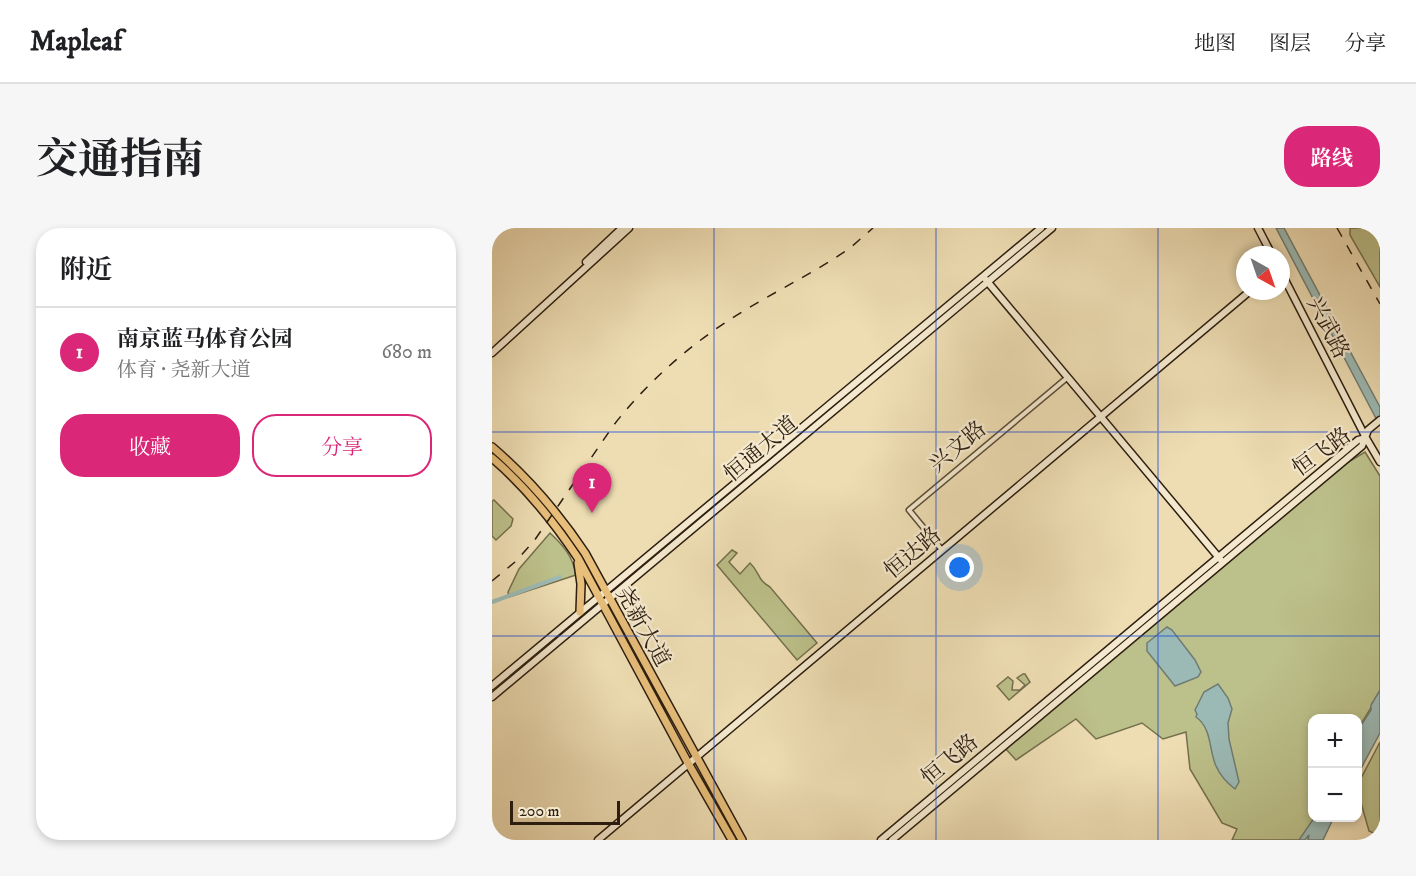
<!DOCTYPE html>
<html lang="zh">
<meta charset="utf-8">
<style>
body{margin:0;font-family:"IM FELL DW Pica","Noto Serif SC",serif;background:#f6f6f6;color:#202124}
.controls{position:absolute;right:18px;bottom:18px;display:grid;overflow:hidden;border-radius:12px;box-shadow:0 3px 9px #0003}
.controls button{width:54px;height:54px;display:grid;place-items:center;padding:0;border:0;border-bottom:2px solid #e0e0e0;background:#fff;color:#202124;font:30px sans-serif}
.compass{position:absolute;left:744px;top:18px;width:54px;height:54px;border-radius:50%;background:#fff;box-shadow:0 3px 9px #0003;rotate:140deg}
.scale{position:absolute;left:18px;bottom:15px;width:110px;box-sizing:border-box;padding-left:6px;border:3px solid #2d1e10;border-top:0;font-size:16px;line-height:21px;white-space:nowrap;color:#2d1e10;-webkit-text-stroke:4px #f4e9ce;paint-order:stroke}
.you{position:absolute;left:468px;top:340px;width:21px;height:21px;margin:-15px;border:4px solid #fff;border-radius:50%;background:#1a73e8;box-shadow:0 0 0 9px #1a73e833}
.badge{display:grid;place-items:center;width:39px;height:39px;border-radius:50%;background:#db2777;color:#fff;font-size:20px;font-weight:700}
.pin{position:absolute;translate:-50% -50px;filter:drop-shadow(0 2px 3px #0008)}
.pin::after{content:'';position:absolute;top:32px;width:21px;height:18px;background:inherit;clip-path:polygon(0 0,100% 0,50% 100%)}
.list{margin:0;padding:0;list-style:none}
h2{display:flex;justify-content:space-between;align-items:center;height:78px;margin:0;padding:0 24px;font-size:26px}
h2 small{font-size:20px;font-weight:400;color:#757577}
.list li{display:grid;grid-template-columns:39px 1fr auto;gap:18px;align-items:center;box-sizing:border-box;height:90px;padding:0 24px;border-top:2px solid #e0e0e0}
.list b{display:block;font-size:22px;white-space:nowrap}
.list p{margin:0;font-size:20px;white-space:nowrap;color:#757577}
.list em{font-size:20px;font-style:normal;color:#757577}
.actions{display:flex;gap:12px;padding:18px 24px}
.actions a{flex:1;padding:14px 0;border:2px solid #db2777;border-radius:24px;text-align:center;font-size:21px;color:#db2777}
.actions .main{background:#db2777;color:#fff}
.map{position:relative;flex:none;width:888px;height:612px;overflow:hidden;border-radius:24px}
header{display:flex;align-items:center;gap:36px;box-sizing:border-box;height:84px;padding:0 30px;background:#fff;border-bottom:2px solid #e0e0e0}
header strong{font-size:28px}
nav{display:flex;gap:33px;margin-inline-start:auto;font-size:21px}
.intro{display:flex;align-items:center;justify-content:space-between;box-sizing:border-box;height:144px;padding:0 36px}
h1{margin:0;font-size:42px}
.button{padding:15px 27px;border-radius:24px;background:#db2777;color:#fff;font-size:21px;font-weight:700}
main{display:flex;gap:36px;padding:0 36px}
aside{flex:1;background:#fff;border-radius:24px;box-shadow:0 3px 9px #0003}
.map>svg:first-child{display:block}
.green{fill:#bcc08a;stroke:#746f4d;stroke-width:1.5}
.water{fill:#9cbab5;stroke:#707c73;stroke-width:1.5}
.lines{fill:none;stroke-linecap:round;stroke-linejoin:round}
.canal{stroke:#9cbab5;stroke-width:4}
.street-casing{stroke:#5d4e39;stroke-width:7}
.secondary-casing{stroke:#2d1e10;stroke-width:9}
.primary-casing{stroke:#2d1e10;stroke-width:10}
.street{stroke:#f4e9ce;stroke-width:4}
.secondary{stroke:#f4e9ce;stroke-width:6}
.primary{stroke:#e7be7a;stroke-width:7}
.rail{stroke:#2d1e10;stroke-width:1.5;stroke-dasharray:10 10;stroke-linecap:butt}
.grid{fill:none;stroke:#1d4ed8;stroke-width:1.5;stroke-opacity:0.55}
.labels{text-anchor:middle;stroke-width:4.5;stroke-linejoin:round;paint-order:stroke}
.street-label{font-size:22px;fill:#2d1e10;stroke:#f4e9ce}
</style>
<header>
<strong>Mapleaf</strong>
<nav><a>地图</a><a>图层</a><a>分享</a></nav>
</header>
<div class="intro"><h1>交通指南</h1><a class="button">路线</a></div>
<main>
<aside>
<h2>附近<small></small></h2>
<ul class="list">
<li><span class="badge">1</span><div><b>南京蓝马体育公园</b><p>体育 · 尧新大道</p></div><em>680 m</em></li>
</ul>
<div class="actions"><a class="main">收藏</a><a>分享</a></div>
</aside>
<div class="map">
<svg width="888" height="612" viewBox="0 0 888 612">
<rect width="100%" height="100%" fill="#eeddb3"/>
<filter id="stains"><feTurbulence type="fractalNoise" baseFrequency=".00333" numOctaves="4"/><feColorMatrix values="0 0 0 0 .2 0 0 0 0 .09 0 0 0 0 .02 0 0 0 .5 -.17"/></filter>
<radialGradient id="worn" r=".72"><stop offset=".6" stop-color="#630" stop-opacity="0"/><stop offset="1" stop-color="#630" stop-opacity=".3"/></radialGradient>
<!-- green -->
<path class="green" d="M 858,0 L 888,0 L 888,59 L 858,7 Z
M 873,224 L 888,248 L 888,465 L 866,501 L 866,490 L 820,490 L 820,590 L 826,590 L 811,612 L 740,612 L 745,601 L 730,595 L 698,541 L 694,504 L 671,511 L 650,495 L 604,511 L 584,491 L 524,532 L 513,520 L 853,236 Z
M 2,272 L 21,291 L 19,298 L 4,312 L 0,308 L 0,273 Z
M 58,305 C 72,318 81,329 84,347 L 17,369 L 16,364 L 27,341 Z
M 240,322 L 245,325 L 237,334 L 248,346 L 258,335 C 268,344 265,352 278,359 L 325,415 L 305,432 L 225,337 Z
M 531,446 L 533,446 L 538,454 L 517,472 L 505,458 L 516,449 L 521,453 L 520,462 L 528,462 L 533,457 L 525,450 Z
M 888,514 L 888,608 L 877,603 L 869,575 L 866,576 L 866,556 Z"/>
<!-- water -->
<path class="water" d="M 784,0 L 792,0 L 888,179 L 888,198 Z
M 675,399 L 680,402 L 703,432 L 709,444 L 706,449 L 683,458 L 655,423 L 655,415 Z
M 726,456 L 736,470 L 740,481 L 736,495 L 737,511 L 747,554 L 743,561 C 735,555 728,547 724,538 C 717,523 720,500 704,489 L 705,486 L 703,482 L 712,464 Z
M 888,462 L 888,505 L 866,546 L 866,502 L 879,482 L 879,477 Z
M 822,590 L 841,591 L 831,612 L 816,612 L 817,607 L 813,612 L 807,612 Z"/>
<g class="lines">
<!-- canal -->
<path class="canal" d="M 0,374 L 68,349"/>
<defs>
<path id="street" d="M 450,322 L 417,282 L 576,149"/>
<path id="secondary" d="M 766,0 L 780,27
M 94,34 L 130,0
M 789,44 L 874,210 L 888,234
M 494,52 L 728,331
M 0,125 L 137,0
M 0,458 L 549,0
M 0,469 L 560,0
M 106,612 L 758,63
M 389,612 L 866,212 L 874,210
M 400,612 L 870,218 L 876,202 L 888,192"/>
<path id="primary" d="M 0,219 C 35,249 67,286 93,325 L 250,612
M 0,230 C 33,258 62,294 86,330 L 196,535 L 240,612
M 86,335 L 89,356 L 88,384"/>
</defs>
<!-- street casing -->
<use href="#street" class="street-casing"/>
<!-- secondary casing -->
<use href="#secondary" class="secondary-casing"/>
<!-- primary casing -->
<use href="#primary" class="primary-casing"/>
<!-- street -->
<use href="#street" class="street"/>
<!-- secondary -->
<use href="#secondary" class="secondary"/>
<!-- primary -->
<use href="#primary" class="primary"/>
<!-- rail -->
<path class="rail" d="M 845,0 L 888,76
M 0,353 L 23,334 L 42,313 L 121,198 C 149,162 183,130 221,103 C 259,76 301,56 340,32 L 358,20 L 381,0"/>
</g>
<!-- grid -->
<path class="grid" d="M 222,0 L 222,612M 444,0 L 444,612M 666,0 L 666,612M 0,204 L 888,204M 0,408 L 888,408"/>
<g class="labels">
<!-- street labels -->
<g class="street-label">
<text transform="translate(837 99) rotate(63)" y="8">兴武路</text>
<text transform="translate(465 218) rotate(-40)" y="8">兴文路</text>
<text transform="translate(268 220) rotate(-40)" y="8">恒通大道</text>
<text transform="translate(829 223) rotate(-36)" y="8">恒飞路</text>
<text transform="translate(420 324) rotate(-40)" y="8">恒达路</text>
<text transform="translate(152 398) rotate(61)" y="8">尧新大道</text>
<text transform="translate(457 531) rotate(-40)" y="8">恒飞路</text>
</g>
</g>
<rect width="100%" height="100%" filter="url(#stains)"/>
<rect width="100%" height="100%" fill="url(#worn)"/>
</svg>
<div class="controls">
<button>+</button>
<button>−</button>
</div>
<svg class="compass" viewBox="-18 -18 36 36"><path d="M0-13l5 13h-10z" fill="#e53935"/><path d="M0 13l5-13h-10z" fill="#757577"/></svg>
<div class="scale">200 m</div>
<div class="you"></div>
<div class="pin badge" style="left:100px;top:285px">1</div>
</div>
</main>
